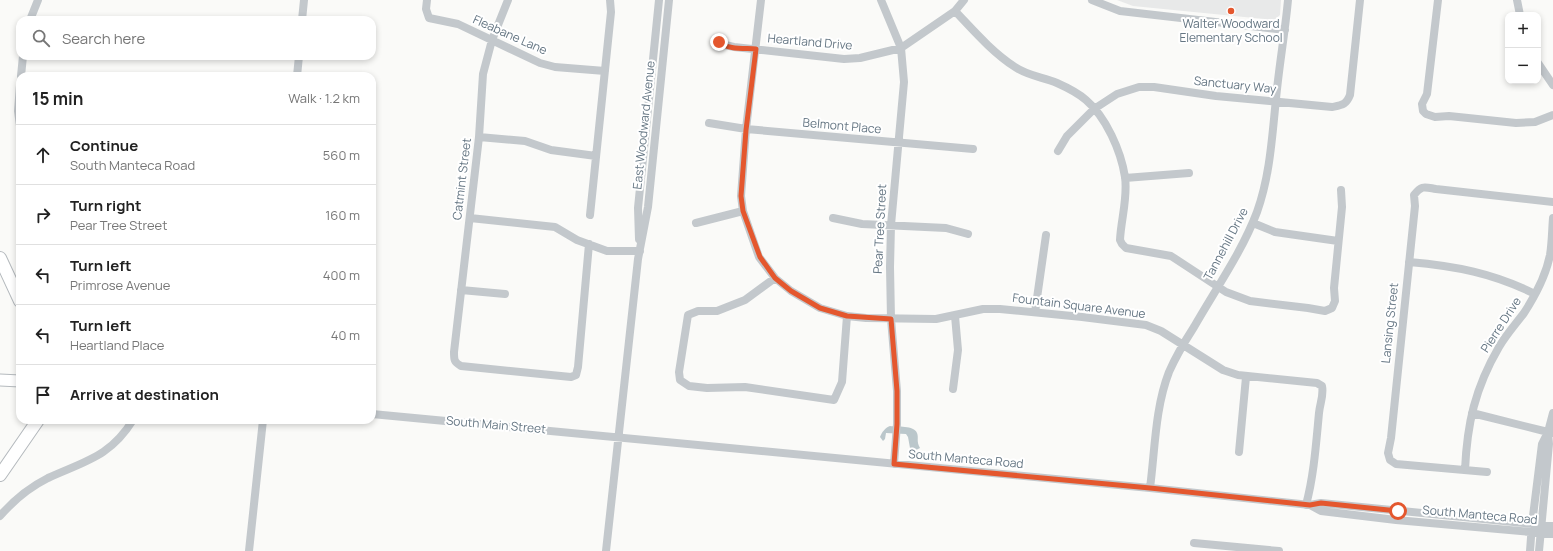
<!DOCTYPE html>
<meta charset="utf-8">
<style>
body{margin:0;font-family:Manrope,sans-serif;background:#f6f6f6;color:#222}
.controls{position:absolute;right:12px;top:12px;display:grid;overflow:hidden;border-radius:8px;box-shadow:0 2px 6px #0003}
.controls button{width:36px;height:36px;display:grid;place-items:center;padding:0;border:0;border-bottom:1px solid #e0e0e0;background:#fff;color:#222;font:20px sans-serif}
.stop{position:absolute;width:12px;height:12px;margin:-9px;border:3px solid #e4572e;border-radius:50%;background:#fff}
.stop.end{background:#e4572e;border-color:#fff;box-shadow:0 1px 4px #0008}
.list{margin:0;padding:0;list-style:none}
h2{display:flex;justify-content:space-between;align-items:center;height:52px;margin:0;padding:0 16px;font-size:17px}
h2 small{font-size:13px;font-weight:400;color:#767676}
.list li{display:grid;grid-template-columns:26px 1fr auto;gap:12px;align-items:center;box-sizing:border-box;height:60px;padding:0 16px;border-top:1px solid #e0e0e0}
.list b{display:block;font-size:15px;white-space:nowrap}
.list p{margin:0;font-size:13px;white-space:nowrap;color:#767676}
.list em{font-size:13px;font-style:normal;color:#767676}
.icon{flex:none;width:22px;height:22px;fill:none;stroke:currentColor;stroke-width:2;stroke-linecap:round;stroke-linejoin:round}
.map{position:relative;flex:none;width:1553px;height:551px;overflow:hidden}
.search{position:absolute;background:#fff;box-shadow:0 2px 6px #0003;left:16px;top:16px;width:360px;height:44px;display:flex;align-items:center;gap:10px;box-sizing:border-box;padding:0 14px;border-radius:12px;color:#767676;font-size:15px}
.panel{position:absolute;background:#fff;box-shadow:0 2px 6px #0003;left:16px;top:72px;width:360px;height:352px;border-radius:12px}
.map>svg:first-child{display:block}
.built{fill:#e8e9e9}
.water{fill:#bbc7cb}
.lines{fill:none;stroke-linecap:round;stroke-linejoin:round}
.major-casing{stroke:#b5babe;stroke-width:13}
.highway-casing{stroke:#b4b9bd;stroke-width:14}
.minor{stroke:#c3c8cc;stroke-width:8}
.major{stroke:#fff;stroke-width:11}
.highway{stroke:#fff;stroke-width:12}
.route{stroke:#e4572e;stroke-width:5}
.poi-dot{fill:#e4572e;stroke:#fff;stroke-width:1.5}
.labels{text-anchor:middle;stroke-width:4;stroke-linejoin:round;paint-order:stroke}
.poi-label{font-size:12px;fill:#657683;stroke:#fff}
.street-label{font-size:12px;fill:#657683;stroke:#fff}
</style>
<div class="map">
<svg width="1553" height="551" viewBox="0 0 1553 551">
<rect width="100%" height="100%" fill="#fafaf8"/>
<!-- built -->
<path class="built" d="M 1117,0 L 1281,0 L 1280,15 L 1274,20 L 1133,6 Z"/>
<!-- water -->
<path class="water" d="M 890,426 C 897,427 914,425 917,433 C 919,438 916,441 920,448 L 916,450 L 910,448 L 908,437 L 906,434 L 886,433 L 885,439 L 883,441 L 880,437 C 882,432 885,428 890,426 Z"/>
<g class="lines">
<defs>
<path id="major" d="M 0,380 L 20,381"/>
<path id="highway" d="M 0,258 L 20,301
M 0,475 L 38,420"/>
</defs>
<!-- major casing -->
<use href="#major" class="major-casing"/>
<!-- highway casing -->
<use href="#highway" class="highway-casing"/>
<!-- minor -->
<path class="minor" d="M 427,0 L 426,9 L 429,18 L 458,24 L 540,63 L 555,67 L 605,71
M 508,0 L 492,40 L 483,74 L 479,137 L 454,352 C 454,360 454,362 461,366 L 571,377 L 576,375 L 578,367 L 589,244
M 761,0 L 746,129 L 741,196 L 743,211 L 759,257 L 775,278 L 791,291 L 820,308 L 847,316 L 866,318 L 936,319 L 983,309 L 1000,309 L 1082,317 L 1146,325 L 1161,331 L 1223,370 L 1238,375 L 1317,383 L 1322,386 C 1324,395 1320,403 1319,413 C 1316,444 1314,475 1306,505
M 881,0 L 901,48 L 904,82 L 891,225 L 890,267 L 891,319 L 897,391 L 897,424 L 894,464
M 1092,0 L 1120,11 L 1285,30
M 1438,0 L 1427,94 L 1422,104 L 1423,111 L 1426,114 L 1435,117 L 1449,116 L 1516,123 L 1535,122 L 1553,115
M 1517,0 L 1520,15
M 955,11 C 974,31 992,52 1015,67 C 1028,76 1043,77 1057,83 C 1066,87 1078,93 1086,100 C 1106,117 1121,151 1125,177 C 1128,198 1121,219 1120,240 L 1122,244 L 1126,248 L 1171,256 L 1226,292 L 1250,301 L 1308,308 L 1325,311 L 1332,308 L 1335,301 L 1334,288 L 1342,207 L 1341,190
M 30,20 L 38,0
M 302,20 L 304,0
M 719,42 L 725,45 L 734,47 L 844,59 L 860,58 L 901,48 L 955,11 L 964,0
M 1538,63 L 1553,85
M 21,76 L 23,56
M 297,76 L 299,56
M 20,85 L 18,111 L 20,126
M 709,123 L 746,129 L 973,149
M 479,137 L 525,141 L 551,150 L 596,156
M 1058,151 L 1067,136 L 1094,109 L 1117,94 L 1139,87 L 1154,87 L 1216,96 L 1332,107 C 1342,105 1346,105 1350,95 L 1360,0
M 1125,178 L 1189,173
M 590,215 L 611,12 L 610,0
M 470,218 L 555,227 L 577,240 L 607,251 L 640,251
M 833,218 L 862,224 L 946,228 L 968,234
M 696,223 L 743,211
M 1253,223 L 1275,232 L 1338,241
M 639,239 L 638,208 L 659,0
M 1409,262 C 1455,266 1493,273 1535,294
M 775,278 L 745,300 L 717,311 L 698,311 L 688,315 L 679,372 L 680,380 L 689,386 L 707,388 L 745,387 L 834,400 L 842,382 L 847,316
M 461,290 L 505,294
M 1035,312 L 1046,235
M 953,389 L 958,350 L 955,316
M 1472,413 L 1552,433
M 372,414 L 1150,488 L 1310,505 L 1321,503 L 1553,526
M 1239,452 L 1246,377
M 1465,470 C 1467,424 1475,388 1499,347 C 1506,335 1515,325 1524,313 C 1535,296 1546,275 1550,255 C 1552,243 1552,230 1553,218
M 1487,472 L 1396,464 L 1390,460 L 1388,453 L 1391,438 L 1415,206 L 1414,195 C 1422,185 1424,187 1436,189 L 1553,202
M 1150,488 C 1155,450 1155,408 1169,372 C 1176,356 1185,341 1194,327 C 1215,290 1242,252 1257,212 C 1270,176 1272,137 1276,99 C 1279,66 1285,33 1288,0
M 1310,505 L 1321,511 L 1396,520 L 1553,534
M 0,516 C 13,501 30,487 48,478 C 85,461 110,457 133,420
M 1194,543 L 1279,551
M 249,551 L 263,420
M 606,551 L 638,259 L 648,207 L 669,0
M 1530,551 L 1532,524 L 1542,444 L 1548,432 L 1553,413
M 1539,551 L 1549,444 L 1548,432"/>
<!-- major -->
<use href="#major" class="major"/>
<!-- highway -->
<use href="#highway" class="highway"/>
</g>
<g class="lines">
<!-- route -->
<path class="route" d="M 719,42 C 728,50 745,48 756,49 L 746,130 L 741,196 L 743,211 L 760,257 L 775,278 L 791,291 L 820,308 L 847,316 L 891,319 L 897,391 L 897,424 L 894,464 L 1150,488 L 1310,505 L 1321,503 L 1398,511"/>
</g>
<!-- markers -->
<circle class="poi-dot" cx="1231" cy="11" r="4"/>
<g class="labels">
<!-- poi labels -->
<g class="poi-label">
<text x="1231" y="28">Walter Woodward<tspan x="1231" dy="14">Elementary School</tspan></text>
</g>
<!-- street labels -->
<g class="street-label">
<text transform="translate(510 35) rotate(24)" y="4">Fleabane Lane</text>
<text transform="translate(810 42) rotate(5)" y="4">Heartland Drive</text>
<text transform="translate(1235 85) rotate(6)" y="4">Sanctuary Way</text>
<text transform="translate(644 125) rotate(-84)" y="4">East Woodward Avenue</text>
<text transform="translate(842 126) rotate(5)" y="4">Belmont Place</text>
<text transform="translate(462 179) rotate(-83)" y="4">Catmint Street</text>
<text transform="translate(880 229) rotate(-87)" y="4">Pear Tree Street</text>
<text transform="translate(1226 244) rotate(-62)" y="4">Tannehill Drive</text>
<text transform="translate(1079 306) rotate(7)" y="4">Fountain Square Avenue</text>
<text transform="translate(1390 323) rotate(-84)" y="4">Lansing Street</text>
<text transform="translate(1501 325) rotate(-57)" y="4">Pierre Drive</text>
<text transform="translate(496 425) rotate(5)" y="4">South Main Street</text>
<text transform="translate(966 459) rotate(5)" y="4">South Manteca Road</text>
<text transform="translate(1480 515) rotate(5)" y="4">South Manteca Road</text>
</g>
</g>
</svg>
<div class="controls">
<button>+</button>
<button>−</button>
</div>
<div class="stop" style="left:1398px;top:511px"></div>
<div class="stop end" style="left:719px;top:42px"></div>
<div class="search"><svg class="icon" aria-label="search" viewBox="0 0 24 24"><circle cx="10" cy="10" r="6"/><path d="M15 15l6 6"/></svg>Search here</div>
<section class="panel">
<h2>15 min<small>Walk · 1.2 km</small></h2>
<ul class="list">
<li><svg class="icon" aria-label="ahead" viewBox="0 0 24 24"><path d="M12 20V5M6 11l6-6 6 6"/></svg><div><b>Continue</b><p>South Manteca Road</p></div><em>560 m</em></li>
<li><svg class="icon" aria-label="right" viewBox="0 0 24 24"><path d="M7 20v-9h11M14 6l5 5-5 5"/></svg><div><b>Turn right</b><p>Pear Tree Street</p></div><em>160 m</em></li>
<li><svg class="icon" aria-label="left" viewBox="0 0 24 24"><path d="M17 20v-9H6M10 6l-5 5 5 5"/></svg><div><b>Turn left</b><p>Primrose Avenue</p></div><em>400 m</em></li>
<li><svg class="icon" aria-label="left" viewBox="0 0 24 24"><path d="M17 20v-9H6M10 6l-5 5 5 5"/></svg><div><b>Turn left</b><p>Heartland Place</p></div><em>40 m</em></li>
<li><svg class="icon" aria-label="arrive" viewBox="0 0 24 24"><path d="M6 21V4h12l-3 4 3 4H6"/></svg><div><b>Arrive at destination</b></div></li>
</ul>
</section>
</div>
